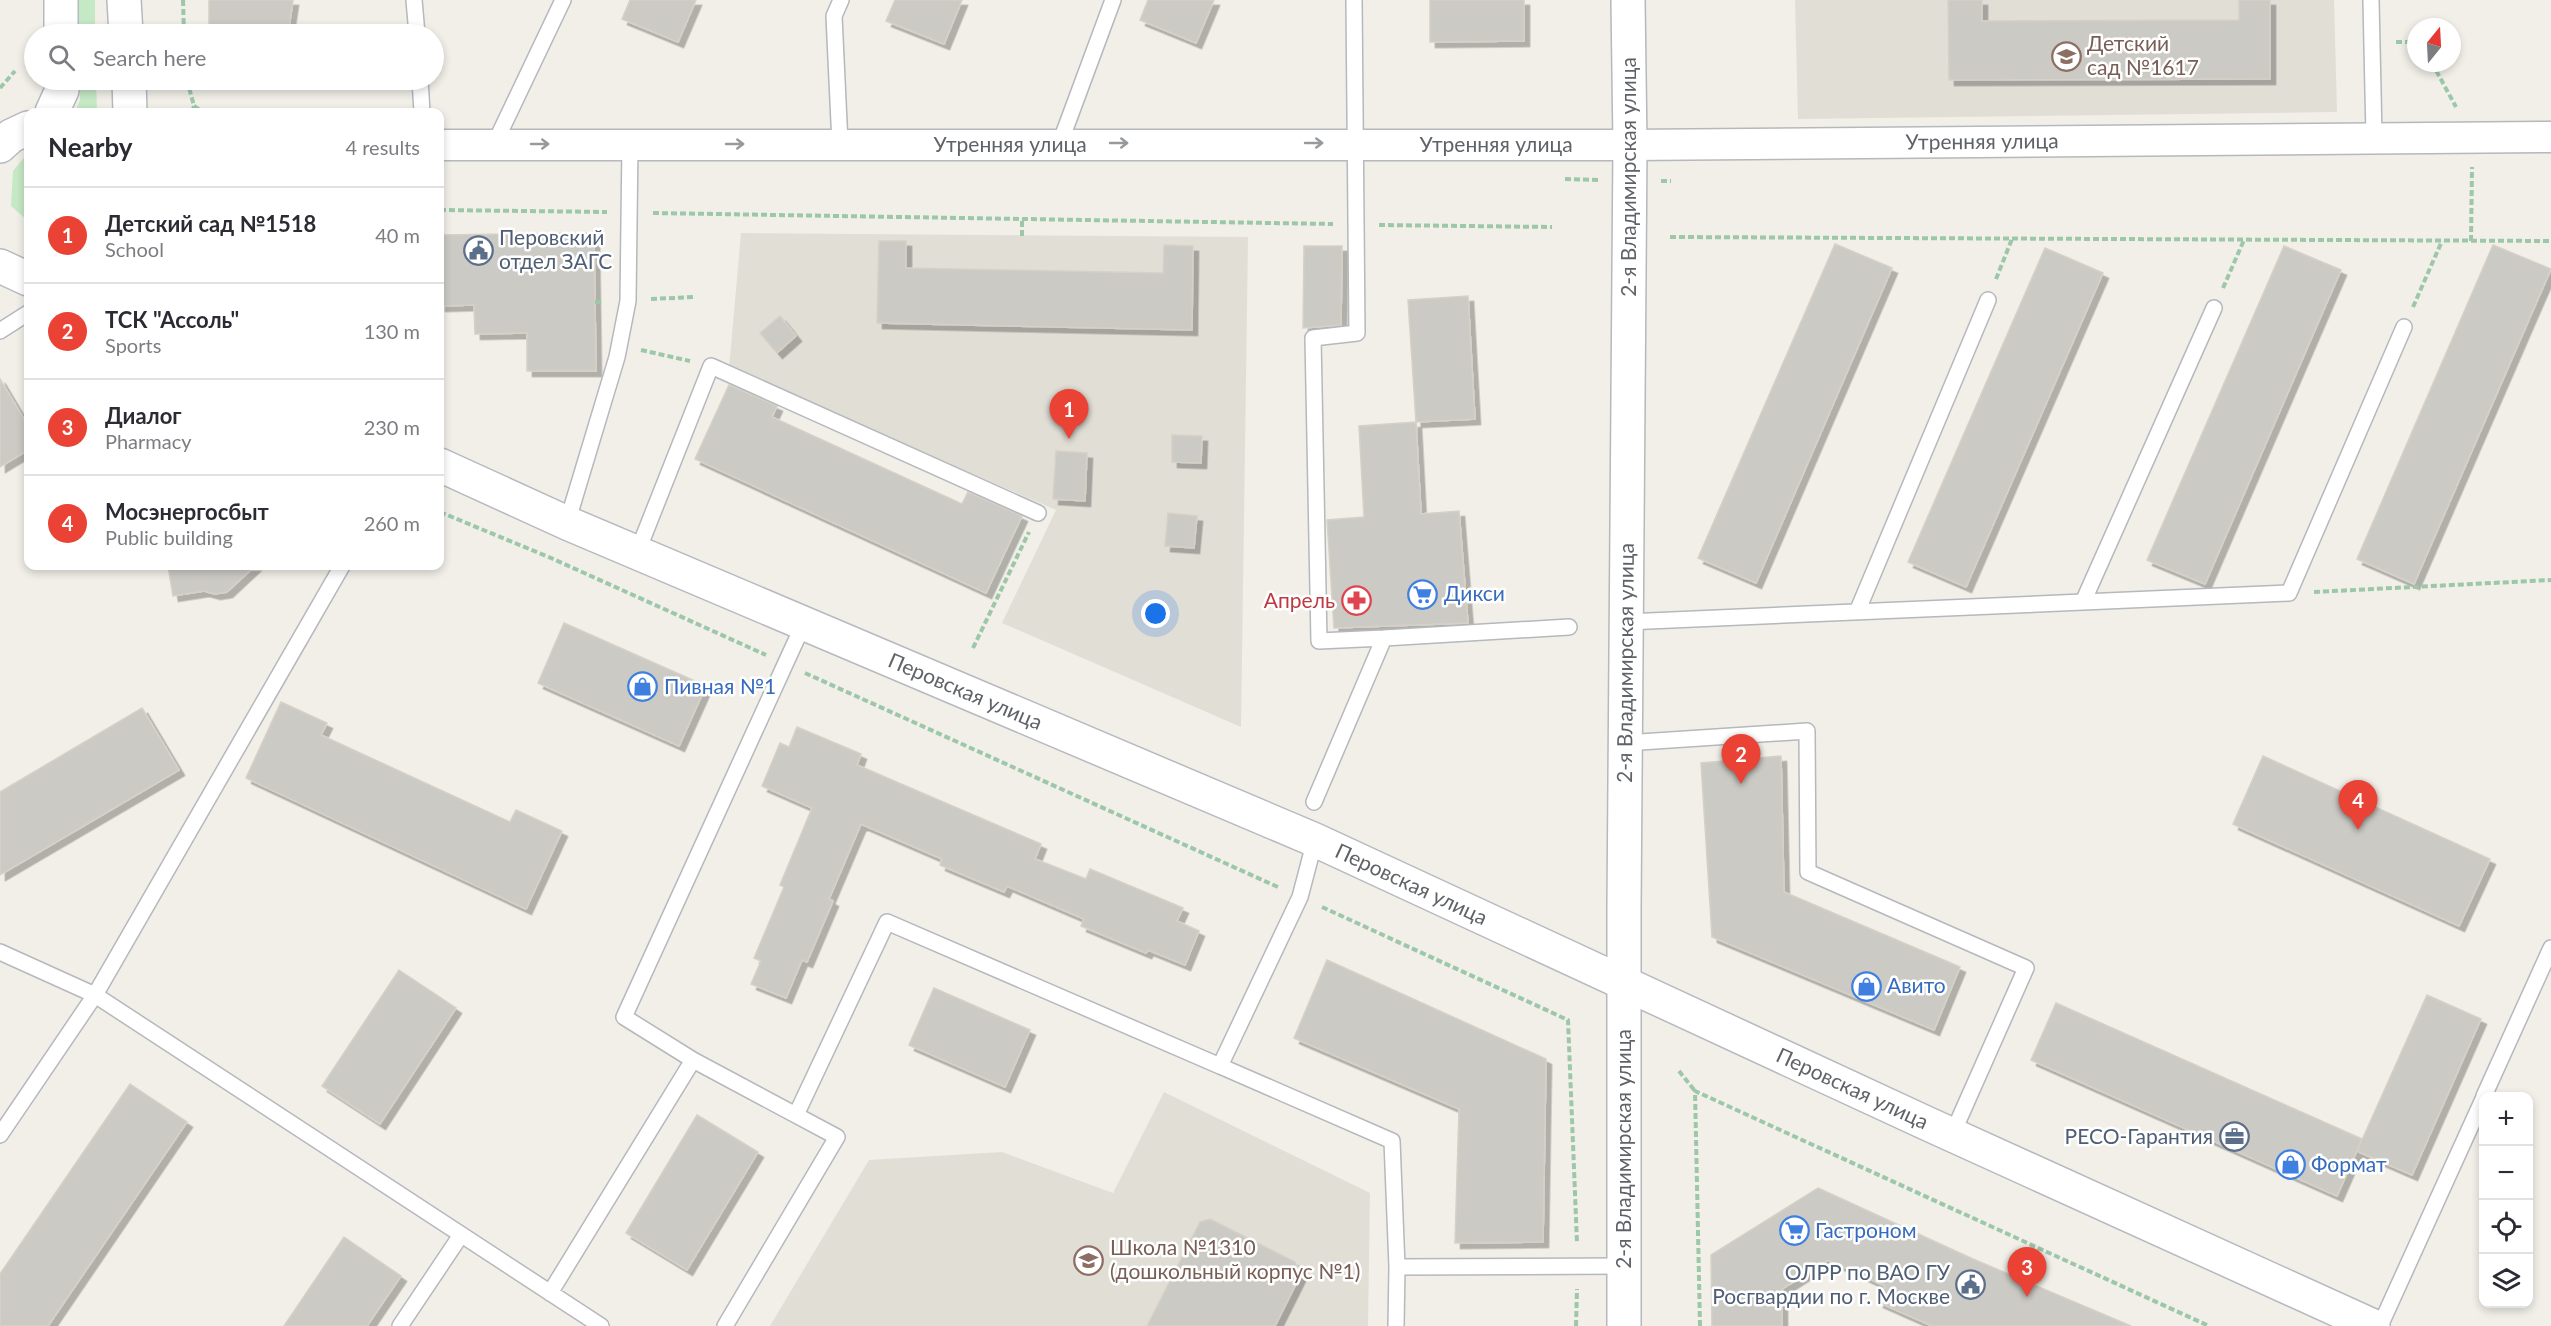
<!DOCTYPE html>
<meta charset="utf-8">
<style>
body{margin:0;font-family:Lato,sans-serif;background:#f7f7f7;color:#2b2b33}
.controls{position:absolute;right:18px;bottom:18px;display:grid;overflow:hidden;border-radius:12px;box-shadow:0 3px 9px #0003}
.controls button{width:54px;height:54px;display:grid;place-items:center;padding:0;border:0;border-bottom:2px solid #e1e1e2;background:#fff;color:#2b2b33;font:30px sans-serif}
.compass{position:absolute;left:2407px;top:18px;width:54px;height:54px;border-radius:50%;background:#fff;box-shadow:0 3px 9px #0003;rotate:18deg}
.you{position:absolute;left:1156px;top:614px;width:21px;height:21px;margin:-15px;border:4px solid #fff;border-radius:50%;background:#1a73e8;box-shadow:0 0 0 9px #1a73e833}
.badge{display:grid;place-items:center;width:39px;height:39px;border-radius:50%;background:#ea4335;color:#fff;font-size:20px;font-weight:700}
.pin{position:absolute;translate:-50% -50px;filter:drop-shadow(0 2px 3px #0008)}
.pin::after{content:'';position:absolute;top:32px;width:21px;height:18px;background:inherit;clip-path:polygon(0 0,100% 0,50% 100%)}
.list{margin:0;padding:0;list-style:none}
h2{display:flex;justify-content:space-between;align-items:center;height:78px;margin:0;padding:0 24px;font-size:26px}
h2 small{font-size:20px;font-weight:400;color:#7c7c81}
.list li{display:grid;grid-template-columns:39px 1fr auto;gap:18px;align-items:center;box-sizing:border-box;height:96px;padding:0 24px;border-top:2px solid #e1e1e2}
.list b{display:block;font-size:22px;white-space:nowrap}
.list p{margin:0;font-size:20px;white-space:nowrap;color:#7c7c81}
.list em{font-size:20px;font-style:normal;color:#7c7c81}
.icon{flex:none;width:33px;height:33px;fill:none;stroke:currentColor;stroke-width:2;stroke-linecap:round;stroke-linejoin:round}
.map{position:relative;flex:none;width:2551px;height:1326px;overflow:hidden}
.search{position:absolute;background:#fff;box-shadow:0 3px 9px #0003;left:24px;top:24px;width:420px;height:66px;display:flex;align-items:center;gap:15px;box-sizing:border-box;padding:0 21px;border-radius:33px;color:#7c7c81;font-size:22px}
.panel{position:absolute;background:#fff;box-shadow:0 3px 9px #0003;left:24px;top:108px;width:420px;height:462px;border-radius:12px}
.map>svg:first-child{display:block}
.education{fill:#e1ded6}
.green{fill:#c5e8c5}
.building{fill:#cccac5;stroke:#d6d1c6;stroke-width:1.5;filter:url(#shadow)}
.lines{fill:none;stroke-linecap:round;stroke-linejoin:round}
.service-casing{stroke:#b5b8bc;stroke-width:18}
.minor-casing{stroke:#b5b8bc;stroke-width:33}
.tertiary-casing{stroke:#b5b8bc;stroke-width:36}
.secondary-casing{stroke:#b6babf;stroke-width:36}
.path{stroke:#9cc7a9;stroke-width:4;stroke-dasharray:6 3;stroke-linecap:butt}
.service{stroke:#fff;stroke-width:15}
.minor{stroke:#fff;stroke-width:30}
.tertiary{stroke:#fff;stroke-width:33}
.secondary{stroke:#fff;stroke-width:33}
.oneway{stroke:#979a9d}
.labels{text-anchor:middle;stroke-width:5;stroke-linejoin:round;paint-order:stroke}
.education-label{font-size:21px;fill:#785e54;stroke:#fff;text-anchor:start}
.street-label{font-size:21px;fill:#5f6368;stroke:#fff}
.service-label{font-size:21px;fill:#4e5e75;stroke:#fff;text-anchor:end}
.shop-label{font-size:21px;fill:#366cbe;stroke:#fff;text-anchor:start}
.health-label{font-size:21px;fill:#be3a42;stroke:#fff;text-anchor:end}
</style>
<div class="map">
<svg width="2551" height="1326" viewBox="0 0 2551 1326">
<defs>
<filter id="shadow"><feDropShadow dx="5.5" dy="5.5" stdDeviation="0" flood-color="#0004"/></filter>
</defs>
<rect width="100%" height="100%" fill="#f1efe8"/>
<!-- education -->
<path class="education" d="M 1795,0 L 2334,0 L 2337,112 L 1798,119 Z
M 741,233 L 1248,237 L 1241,727 L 1002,623 L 1056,510 L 729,369 Z
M 1164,1092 L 1370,1193 L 1368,1326 L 770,1326 L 869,1160 L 1002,1152 L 1113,1193 Z"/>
<!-- green -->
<path class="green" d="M 78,0 L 95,0 L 95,34 L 79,34 Z
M 80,80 L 96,80 L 97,112 L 75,112 L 80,100 Z
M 28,153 L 28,221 L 11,206 L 13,171 Z"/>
<!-- building -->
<path class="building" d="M 209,0 L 293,0 L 288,34 L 209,34 Z
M 630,0 L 696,0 L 678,42 L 622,19 Z
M 895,0 L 962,0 L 944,44 L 886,21 Z
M 1148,0 L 1214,0 L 1196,43 L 1140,20 Z
M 1430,0 L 1524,0 L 1524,41 L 1430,42 Z
M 1948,0 L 1982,0 L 1982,21 L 2239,20 L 2239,0 L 2270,0 L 2270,79 L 1949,80 Z
M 594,233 L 596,371 L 527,371 L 527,333 L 475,334 L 474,305 L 440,306 L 440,235 Z
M 879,241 L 906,241 L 906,268 L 1163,273 L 1164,245 L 1193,246 L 1192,330 L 877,323 Z
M 1835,244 L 1892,268 L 1756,583 L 1698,558 Z
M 2493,245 L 2551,269 L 2414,584 L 2357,559 Z
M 1304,246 L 1342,246 L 1341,325 L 1303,328 Z
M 2284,246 L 2341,270 L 2205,584 L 2147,560 Z
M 2045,248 L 2103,273 L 1966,587 L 1908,562 Z
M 1468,296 L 1475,419 L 1416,422 L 1408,300 Z
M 780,316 L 796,336 L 777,353 L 760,333 Z
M 0,379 L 28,426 L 28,450 L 0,467 Z
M 729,385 L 777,406 L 772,417 L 962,504 L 968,492 L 1022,516 L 986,593 L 695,459 Z
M 1416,422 L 1421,514 L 1459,511 L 1468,623 L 1334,628 L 1327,520 L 1364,517 L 1359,426 Z
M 1172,435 L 1202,436 L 1201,463 L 1172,462 Z
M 1056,451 L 1087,453 L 1085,501 L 1053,499 Z
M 1168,513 L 1197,516 L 1194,548 L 1165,546 Z
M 168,566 L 255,566 L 227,592 L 215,594 L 204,591 L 173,596 Z
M 564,623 L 706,686 L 679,746 L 538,683 Z
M 281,702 L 327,723 L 321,735 L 410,776 L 510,822 L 516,810 L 562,831 L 526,909 L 246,778 Z
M 142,708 L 179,770 L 0,875 L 0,792 Z
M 797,727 L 861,754 L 857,765 L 1041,844 L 1035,859 L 1086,879 L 1090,869 L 1183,908 L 1177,921 L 1199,931 L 1185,965 L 1148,950 L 1146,953 L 1081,926 L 1084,919 L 1007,886 L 1004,892 L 940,865 L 942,859 L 861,824 L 829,899 L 833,901 L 807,962 L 802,960 L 786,998 L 751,984 L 761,961 L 754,958 L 784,887 L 780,885 L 812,808 L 762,786 L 780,743 L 789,747 Z
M 1781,756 L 1784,892 L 1960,967 L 1934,1030 L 1712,937 L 1701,763 Z
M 2263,756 L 2490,859 L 2459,926 L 2233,824 Z
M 1327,960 L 1546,1059 L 1543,1242 L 1455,1243 L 1459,1109 L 1294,1038 Z
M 399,970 L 456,1008 L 380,1124 L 322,1086 Z
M 934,988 L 1030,1030 L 1005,1087 L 909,1045 Z
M 2427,995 L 2481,1019 L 2412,1175 L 2357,1151 Z
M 2056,1003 L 2362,1139 L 2337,1196 L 2031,1060 Z
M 130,1084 L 187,1122 L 48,1326 L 0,1326 L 0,1274 Z
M 697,1115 L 758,1152 L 687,1270 L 626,1233 Z
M 1818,1188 L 1973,1259 L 2131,1326 L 1932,1326 L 1878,1302 L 1885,1286 L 1828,1260 L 1782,1289 L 1782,1326 L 1712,1326 L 1711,1255 Z
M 1210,1219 L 1295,1262 L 1301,1274 L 1275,1326 L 1147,1326 L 1200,1222 Z
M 344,1237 L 401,1276 L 367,1326 L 284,1326 Z"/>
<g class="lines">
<defs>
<path id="service" d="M 414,0 L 417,34
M 1354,0 L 1357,333 L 1313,338 L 1319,641 L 1384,638
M 2371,0 L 2374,137
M 420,80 L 422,112
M 1060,143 L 1113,0
M 840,144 L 834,16 L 841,0
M 494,145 L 563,0
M 0,331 L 28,313
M 567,523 L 617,357 L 628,301 L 630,144
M 637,553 L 711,366 L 1038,513
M 2083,602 L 2289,593 L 2404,327
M 1857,612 L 1988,300
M 1626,622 L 2083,602 L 2214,308
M 1625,743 L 1807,731 L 1808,872 L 2026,968 L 1952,1135
M 1314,802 L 1384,638 L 1569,627
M 0,952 L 95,995 L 601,1326
M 693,1060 L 624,1017 L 804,623
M 1220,1066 L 1392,1141 L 1397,1267 L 1624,1266
M 2484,1096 L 2551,948
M 796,1115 L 887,922 L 1220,1066 L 1300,897 L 1315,840
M 0,1135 L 95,995 L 342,566
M 550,1293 L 693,1060 L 837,1137 L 725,1326
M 400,1326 L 461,1235
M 1396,1326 L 1397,1267
M 2380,1326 L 2484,1097"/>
<g id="minor">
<path id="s1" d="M 440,145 L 1630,145 L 2551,137"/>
</g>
<g id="tertiary">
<path id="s2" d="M 1624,1326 L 1624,907 L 1630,145 L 1628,0"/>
</g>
<g id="secondary">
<path d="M 61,0 L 61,34"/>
<path d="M 124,0 L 126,34"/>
<path d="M 129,80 L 130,112"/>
<path d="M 52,112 L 62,90 L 63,80"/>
<path d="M 0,146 L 11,136 L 28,128"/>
<path d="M 0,266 L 28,279"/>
<path id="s3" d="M 440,465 L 567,523 L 1315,840 L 1926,1123 L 2373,1326"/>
</g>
</defs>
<!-- service casing -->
<use href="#service" class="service-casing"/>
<!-- minor casing -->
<use href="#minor" class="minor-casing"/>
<!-- tertiary casing -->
<use href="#tertiary" class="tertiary-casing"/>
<!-- secondary casing -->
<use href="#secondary" class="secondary-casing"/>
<!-- path -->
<path class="path" d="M 183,0 L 184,34
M 2396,42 L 2416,42
M 2432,63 L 2456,107
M 187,80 L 194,106 L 192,112
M 0,88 L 15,71
M 194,106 L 203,112
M 1565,179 L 1599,180
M 1661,181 L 1671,181
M 440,210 L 607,212
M 653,213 L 1333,224
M 1379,225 L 1552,227
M 1022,236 L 1022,219
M 1670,237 L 2551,241
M 2471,241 L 2472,167
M 1996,279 L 2012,239
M 2223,288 L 2244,240
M 651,299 L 695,297
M 595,302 L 604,302
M 2413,307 L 2442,241
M 641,350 L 690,361
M 440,512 L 551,558 L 766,655
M 2314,592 L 2551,580
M 973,648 L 1029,532
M 805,673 L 1280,888
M 1322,907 L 1568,1020 L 1577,1243
M 1679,1071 L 1695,1091
M 1576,1326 L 1577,1289
M 1700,1326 L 1695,1091 L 2209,1326"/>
<!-- service -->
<use href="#service" class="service"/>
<!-- minor -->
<use href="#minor" class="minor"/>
<!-- tertiary -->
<use href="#tertiary" class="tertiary"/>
<!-- secondary -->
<use href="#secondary" class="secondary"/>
</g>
<!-- one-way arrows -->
<defs><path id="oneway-shaft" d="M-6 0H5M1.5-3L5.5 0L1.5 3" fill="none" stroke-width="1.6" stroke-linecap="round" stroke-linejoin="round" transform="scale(1.5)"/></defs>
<g class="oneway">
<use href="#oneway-shaft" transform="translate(1119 143)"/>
<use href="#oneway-shaft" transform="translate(1314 143)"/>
<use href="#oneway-shaft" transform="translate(540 144)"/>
<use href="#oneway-shaft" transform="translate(735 144)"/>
</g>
<!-- icons -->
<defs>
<symbol id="school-ring" viewBox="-11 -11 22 22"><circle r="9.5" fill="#fff" stroke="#8d6e63" stroke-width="1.5"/><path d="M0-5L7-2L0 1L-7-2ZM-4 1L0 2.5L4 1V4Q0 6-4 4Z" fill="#8d6e63"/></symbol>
<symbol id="civic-ring" viewBox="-11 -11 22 22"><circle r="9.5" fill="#fff" stroke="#5c6f8a" stroke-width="1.5"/><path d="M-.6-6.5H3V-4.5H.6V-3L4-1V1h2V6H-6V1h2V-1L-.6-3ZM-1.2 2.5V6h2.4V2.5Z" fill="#5c6f8a"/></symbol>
<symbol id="supermarket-ring" viewBox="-11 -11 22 22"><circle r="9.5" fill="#fff" stroke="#3f7fe0" stroke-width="1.5"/><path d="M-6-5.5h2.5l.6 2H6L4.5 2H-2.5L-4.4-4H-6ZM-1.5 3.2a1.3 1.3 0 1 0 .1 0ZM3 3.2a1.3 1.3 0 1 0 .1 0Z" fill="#3f7fe0"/></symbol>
<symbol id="pharmacy-ring" viewBox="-11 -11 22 22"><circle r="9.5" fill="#fff" stroke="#e0444e" stroke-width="1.5"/><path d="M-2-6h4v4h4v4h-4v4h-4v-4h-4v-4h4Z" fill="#e0444e"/></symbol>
<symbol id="shop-ring" viewBox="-11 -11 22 22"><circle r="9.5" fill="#fff" stroke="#3f7fe0" stroke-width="1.5"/><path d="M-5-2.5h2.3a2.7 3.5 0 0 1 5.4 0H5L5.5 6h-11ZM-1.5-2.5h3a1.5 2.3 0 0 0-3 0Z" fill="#3f7fe0"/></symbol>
<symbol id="office-ring" viewBox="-11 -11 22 22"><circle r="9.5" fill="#fff" stroke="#5c6f8a" stroke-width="1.5"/><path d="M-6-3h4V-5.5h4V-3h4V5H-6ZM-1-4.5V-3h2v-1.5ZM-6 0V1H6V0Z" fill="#5c6f8a"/></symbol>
</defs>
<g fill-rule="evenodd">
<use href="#school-ring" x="2050" y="40" width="33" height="33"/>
<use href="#civic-ring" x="462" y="234" width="33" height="33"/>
<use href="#supermarket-ring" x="1406" y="578" width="33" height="33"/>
<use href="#pharmacy-ring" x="1340" y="584" width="33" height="33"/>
<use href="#shop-ring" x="626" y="670" width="33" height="33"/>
<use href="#shop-ring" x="1850" y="970" width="33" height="33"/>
<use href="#office-ring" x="2218" y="1120" width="33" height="33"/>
<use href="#shop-ring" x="2274" y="1148" width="33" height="33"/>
<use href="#supermarket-ring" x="1778" y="1214" width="33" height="33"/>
<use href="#school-ring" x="1072" y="1244" width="33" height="33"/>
<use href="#civic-ring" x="1954" y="1268" width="33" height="33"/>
</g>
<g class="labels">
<!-- education labels -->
<g class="education-label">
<text x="2087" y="51">Детский<tspan x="2087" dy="24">сад №1617</tspan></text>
<text x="1110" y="1255">Школа №1310<tspan x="1110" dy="24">(дошкольный корпус №1)</tspan></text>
</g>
<!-- street labels -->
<g class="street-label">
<text dy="7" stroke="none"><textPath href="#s1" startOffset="1542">Утренняя улица</textPath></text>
<text dy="7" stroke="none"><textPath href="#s1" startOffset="570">Утренняя улица</textPath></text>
<text dy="7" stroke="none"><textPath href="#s1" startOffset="1056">Утренняя улица</textPath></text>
<text transform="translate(1629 177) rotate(-90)" y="7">2-я Владимирская улица</text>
<text dy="7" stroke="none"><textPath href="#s2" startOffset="663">2-я Владимирская улица</textPath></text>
<text dy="7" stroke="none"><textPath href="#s3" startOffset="572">Перовская улица</textPath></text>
<text dy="7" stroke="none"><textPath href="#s3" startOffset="1058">Перовская улица</textPath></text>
<text dy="7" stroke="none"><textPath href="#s3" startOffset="1544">Перовская улица</textPath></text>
<text transform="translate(1624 1149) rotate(-90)" y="7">2-я Владимирская улица</text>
</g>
<!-- service labels -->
<g class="service-label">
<text x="499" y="245" text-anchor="start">Перовский<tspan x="499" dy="24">отдел ЗАГС</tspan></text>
<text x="2213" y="1144">РЕСО-Гарантия</text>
<text x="1950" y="1280">ОЛРР по ВАО ГУ<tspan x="1950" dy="24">Росгвардии по г. Москве</tspan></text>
</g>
<!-- shop labels -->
<g class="shop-label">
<text x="1444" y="601">Дикси</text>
<text x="664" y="694">Пивная №1</text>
<text x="1887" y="993">Авито</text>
<text x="2311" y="1172">Формат</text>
<text x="1815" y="1238">Гастроном</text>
</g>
<!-- health labels -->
<g class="health-label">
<text x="1335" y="608">Апрель</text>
</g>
</g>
</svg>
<div class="controls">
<button>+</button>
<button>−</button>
<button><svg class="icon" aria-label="locate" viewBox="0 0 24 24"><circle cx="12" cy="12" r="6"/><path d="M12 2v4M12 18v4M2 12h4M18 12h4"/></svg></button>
<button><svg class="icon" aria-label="layers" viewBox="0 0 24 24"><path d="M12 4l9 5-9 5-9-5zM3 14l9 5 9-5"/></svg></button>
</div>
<svg class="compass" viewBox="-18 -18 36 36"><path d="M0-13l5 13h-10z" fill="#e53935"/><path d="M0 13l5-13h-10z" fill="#7c7c81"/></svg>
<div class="you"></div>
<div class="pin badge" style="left:1069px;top:439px">1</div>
<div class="pin badge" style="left:1741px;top:784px">2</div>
<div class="pin badge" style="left:2027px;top:1297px">3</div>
<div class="pin badge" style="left:2358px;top:830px">4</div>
<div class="search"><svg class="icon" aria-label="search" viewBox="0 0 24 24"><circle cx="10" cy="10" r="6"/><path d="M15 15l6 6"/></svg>Search here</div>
<section class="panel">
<h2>Nearby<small>4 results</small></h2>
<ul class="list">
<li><span class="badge">1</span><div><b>Детский сад №1518</b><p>School</p></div><em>40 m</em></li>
<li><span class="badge">2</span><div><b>ТСК &quot;Ассоль&quot;</b><p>Sports</p></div><em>130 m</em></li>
<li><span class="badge">3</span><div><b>Диалог</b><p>Pharmacy</p></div><em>230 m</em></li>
<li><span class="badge">4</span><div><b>Мосэнергосбыт</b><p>Public building</p></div><em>260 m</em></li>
</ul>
</section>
</div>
